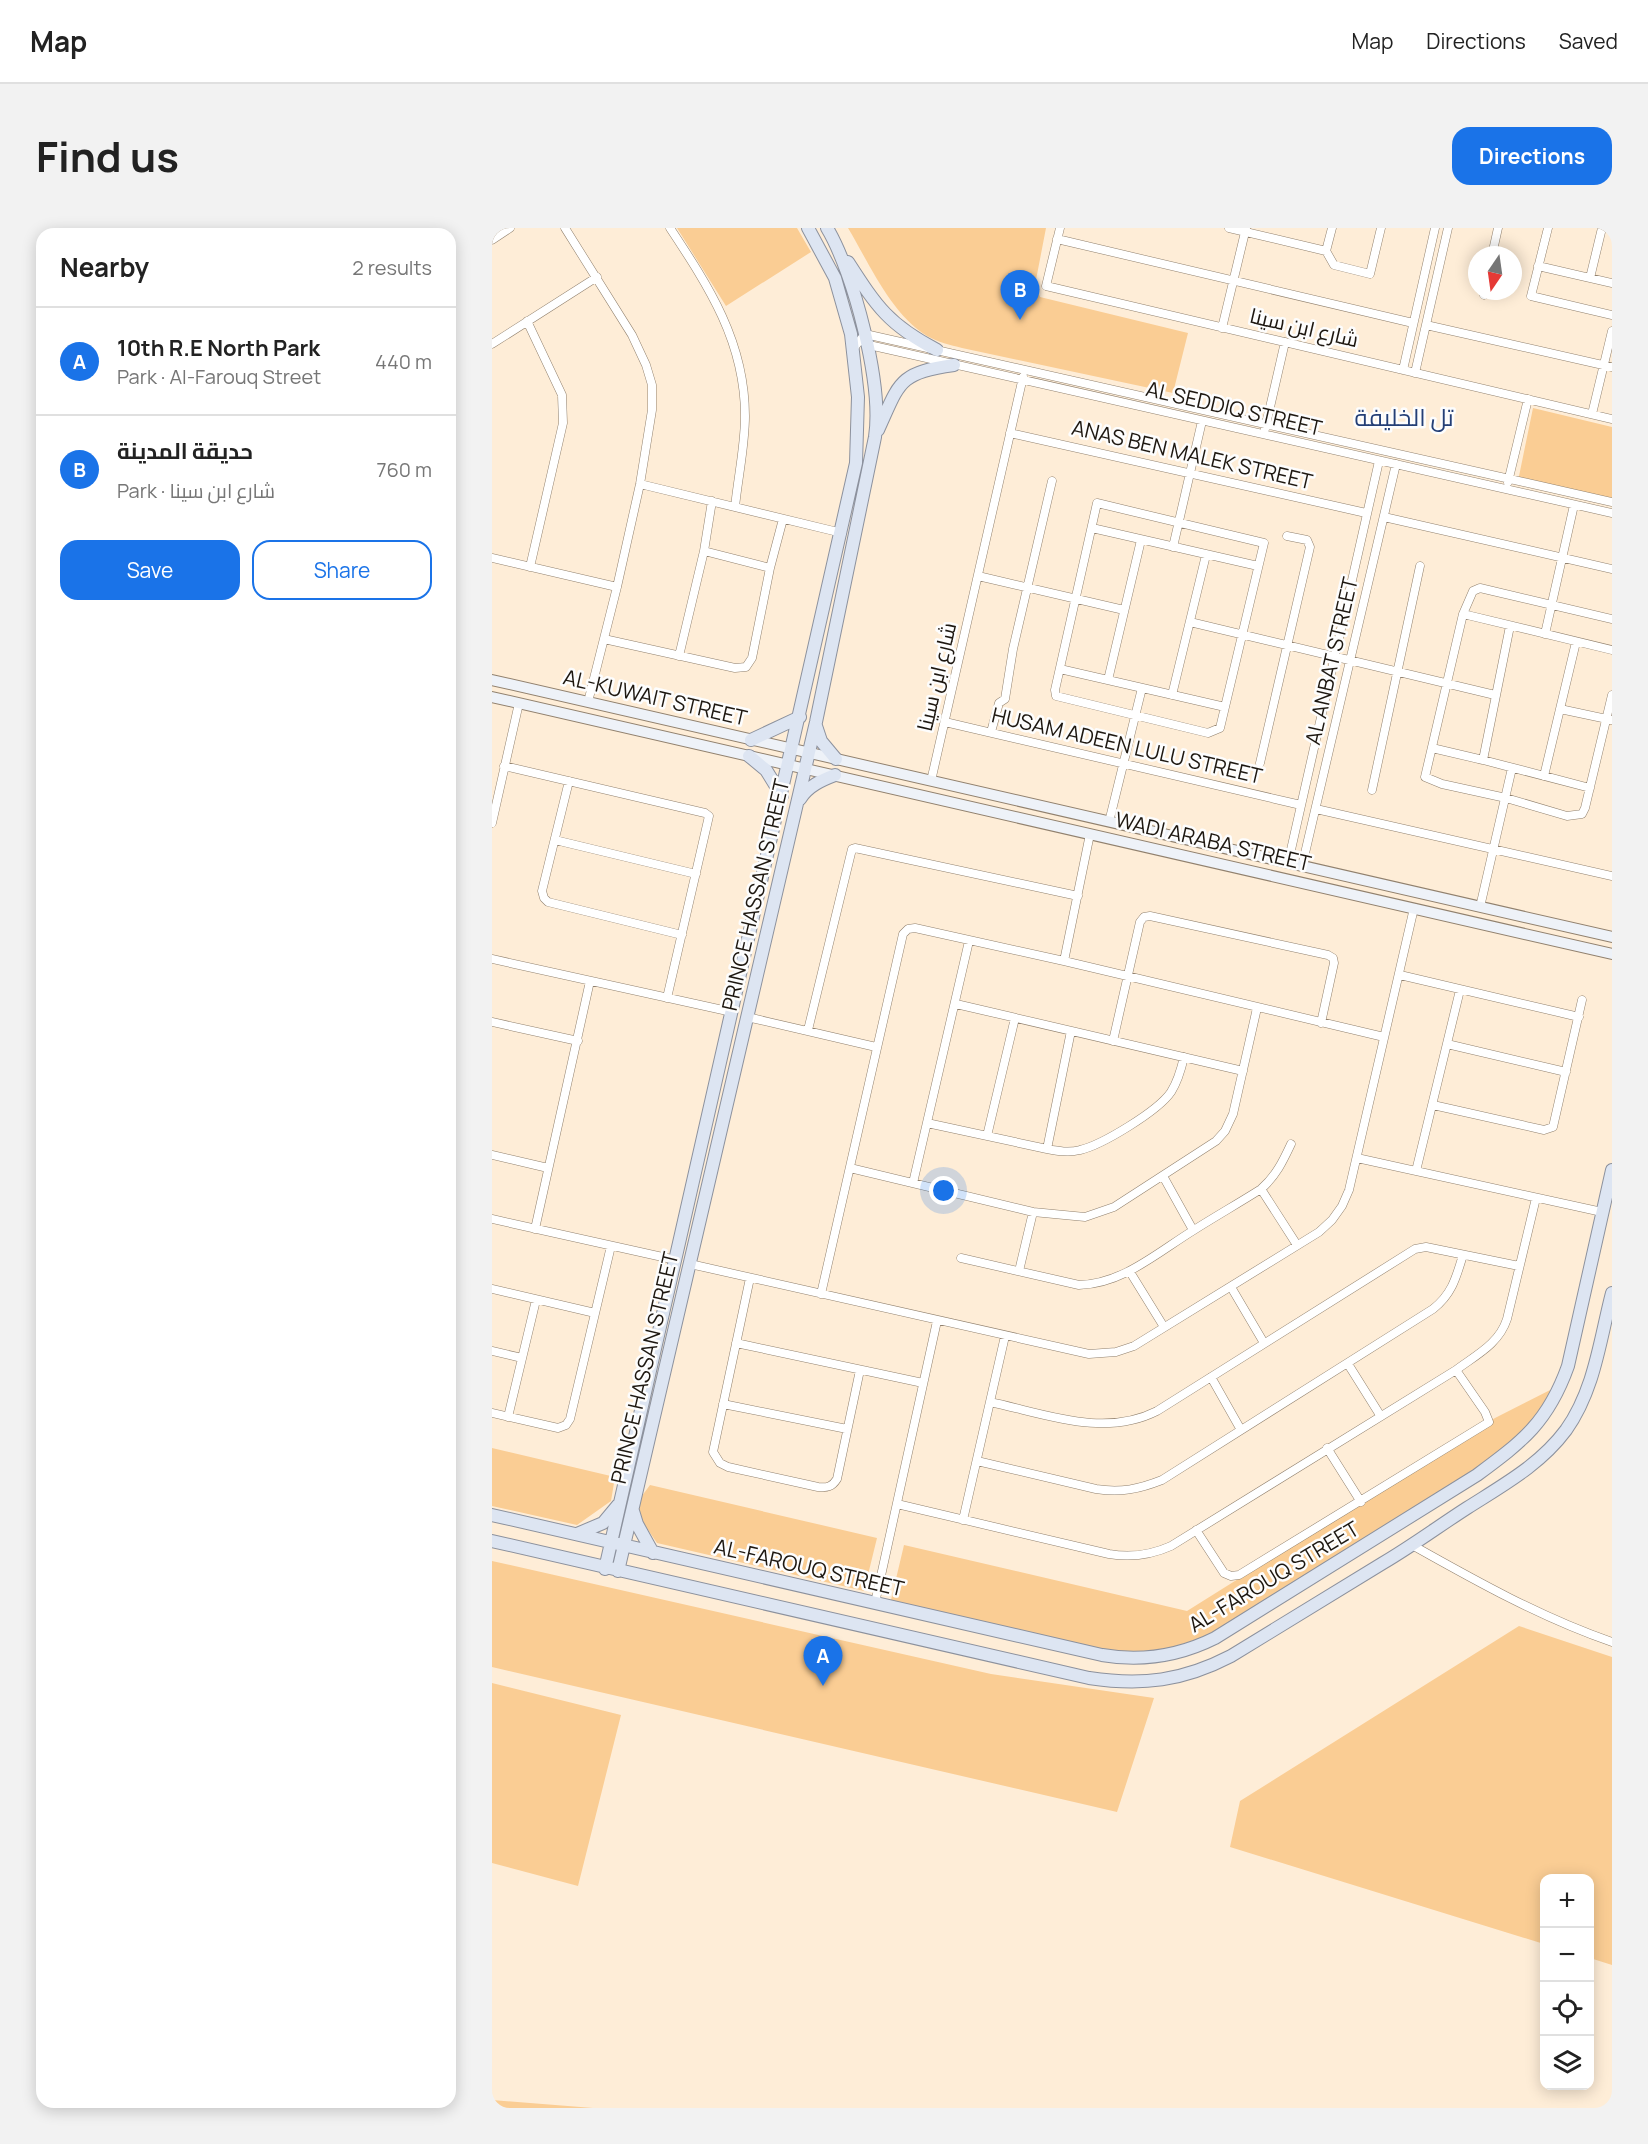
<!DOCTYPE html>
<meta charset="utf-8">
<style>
body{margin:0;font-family:Manrope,Cairo,sans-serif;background:#f2f2f2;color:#222}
.controls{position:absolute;right:18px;bottom:18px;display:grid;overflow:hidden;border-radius:12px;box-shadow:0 3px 15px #0003}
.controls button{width:54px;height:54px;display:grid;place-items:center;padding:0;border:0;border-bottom:2px solid #e0e0e0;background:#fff;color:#222;font:30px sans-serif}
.compass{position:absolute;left:976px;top:18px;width:54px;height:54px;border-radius:50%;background:#fff;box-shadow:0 3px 15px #0003;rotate:193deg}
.you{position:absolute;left:452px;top:963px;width:21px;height:21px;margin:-15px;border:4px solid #fff;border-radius:50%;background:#1a73e8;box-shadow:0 0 0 9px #1a73e833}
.badge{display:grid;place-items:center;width:39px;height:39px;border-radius:50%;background:#1a73e8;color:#fff;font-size:20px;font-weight:700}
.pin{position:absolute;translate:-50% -50px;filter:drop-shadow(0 2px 3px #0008)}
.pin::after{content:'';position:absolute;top:32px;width:21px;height:18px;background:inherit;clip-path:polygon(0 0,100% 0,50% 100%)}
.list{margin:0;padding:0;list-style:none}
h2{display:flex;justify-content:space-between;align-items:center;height:78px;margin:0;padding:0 24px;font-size:26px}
h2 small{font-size:20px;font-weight:400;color:#767676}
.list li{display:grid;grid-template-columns:39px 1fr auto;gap:18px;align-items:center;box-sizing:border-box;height:108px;padding:0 24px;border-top:2px solid #e0e0e0}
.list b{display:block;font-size:22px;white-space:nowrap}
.list p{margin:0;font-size:20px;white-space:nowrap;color:#767676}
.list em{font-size:20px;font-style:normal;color:#767676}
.actions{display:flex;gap:12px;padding:18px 24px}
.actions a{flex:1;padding:14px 0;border:2px solid #1a73e8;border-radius:18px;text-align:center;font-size:21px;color:#1a73e8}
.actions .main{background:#1a73e8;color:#fff}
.icon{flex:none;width:33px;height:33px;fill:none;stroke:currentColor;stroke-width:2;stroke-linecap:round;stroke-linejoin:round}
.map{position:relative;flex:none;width:1120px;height:1880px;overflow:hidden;border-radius:18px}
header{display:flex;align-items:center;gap:36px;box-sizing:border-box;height:84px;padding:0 30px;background:#fff;border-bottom:2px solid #e0e0e0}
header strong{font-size:28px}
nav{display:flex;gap:33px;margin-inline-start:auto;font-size:21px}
.intro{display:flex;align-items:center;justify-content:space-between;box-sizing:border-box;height:144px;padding:0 36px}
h1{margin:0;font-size:42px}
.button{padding:15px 27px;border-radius:18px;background:#1a73e8;color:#fff;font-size:21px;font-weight:700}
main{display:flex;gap:36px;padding:0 36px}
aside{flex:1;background:#fff;border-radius:18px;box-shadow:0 3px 15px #0003}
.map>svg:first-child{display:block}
.green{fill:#facd94}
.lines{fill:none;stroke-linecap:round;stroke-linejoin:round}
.street-casing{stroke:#91816e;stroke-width:9}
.secondary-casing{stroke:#91816e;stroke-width:12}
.primary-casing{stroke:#8c919d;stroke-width:14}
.street{stroke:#fff;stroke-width:8}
.secondary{stroke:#eef2f8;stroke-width:10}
.primary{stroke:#dde5f2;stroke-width:12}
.labels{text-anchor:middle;stroke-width:5;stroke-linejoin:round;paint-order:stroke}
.street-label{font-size:21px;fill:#1d1710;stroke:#fdfdfd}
.quarter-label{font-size:24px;fill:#243f76;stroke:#fdfdfd}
</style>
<header>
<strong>Map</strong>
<nav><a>Map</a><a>Directions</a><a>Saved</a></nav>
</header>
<div class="intro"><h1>Find us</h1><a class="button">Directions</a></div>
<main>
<aside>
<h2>Nearby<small>2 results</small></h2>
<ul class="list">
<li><span class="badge">A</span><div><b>10th R.E North Park</b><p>Park · Al-Farouq Street</p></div><em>440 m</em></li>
<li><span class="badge">B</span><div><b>حديقة المدينة</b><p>Park · شارع ابن سينا</p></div><em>760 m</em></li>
</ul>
<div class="actions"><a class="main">Save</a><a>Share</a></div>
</aside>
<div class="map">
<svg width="1120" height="1880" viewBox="0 0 1120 1880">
<rect width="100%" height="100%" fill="#feedd7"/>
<!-- green -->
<path class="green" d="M 185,0 L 305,0 L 319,24 L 234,78 Z
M 356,0 L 554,0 L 543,57 L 548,69 L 696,105 L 681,165 L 470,120 C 458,117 446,114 435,108 C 399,86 377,35 356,0 Z
M 1041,180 L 1120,199 L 1120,274 L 1026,253 Z
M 1066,1158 L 1023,1219 L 702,1420 L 627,1425 L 399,1372 L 412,1317 L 695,1383 L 1003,1190 Z
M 0,1220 L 123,1249 L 119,1273 L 85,1297 L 0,1278 Z
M 158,1257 L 385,1310 L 372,1363 L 165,1315 L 141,1280 Z
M 0,1333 L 499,1446 L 662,1470 L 625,1584 L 0,1439 Z
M 1027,1398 L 1120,1429 L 1120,1737 L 1098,1730 L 1098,1650 L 1052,1650 L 1052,1716 L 738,1619 L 748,1573 Z
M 0,1455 L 129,1487 L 86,1658 L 0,1635 Z
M 0,1872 L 101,1880 L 0,1880 Z"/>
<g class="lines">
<defs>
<path id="street" d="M 73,0 L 140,107 L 154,137 L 160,157 L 160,182 L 148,256 L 125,359 L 96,474
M 178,0 C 217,59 253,114 253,188 C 253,218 246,249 243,279
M 568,0 L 554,58 L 1120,191
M 737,0 L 834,23
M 840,0 L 834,23 L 842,37 L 878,46 L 889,0
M 1056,0 L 1039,68 L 1120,87
M 565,11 L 921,95
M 0,12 L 18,0
M 1000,27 L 1006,0
M 1046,38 L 1120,55
M 1098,50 L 1110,0
M 992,67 L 993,63
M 35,93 L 70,167 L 71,195 L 38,339
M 934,97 L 1120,139
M 730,100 L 754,0
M 373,115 L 377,117 L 1120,285
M 0,116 L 105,49
M 361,121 L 373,106 L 1120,274
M 911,142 L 943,0
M 923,145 L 956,0
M 1100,186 L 1120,103
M 773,201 L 793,114
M 518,205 L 874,285
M 1016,254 L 1036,171
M 148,256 L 350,305
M 605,275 L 772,315 L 728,500 L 716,505 L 564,468 L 563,462 Z
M 892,289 L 1120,341
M 600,300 L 766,338
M 681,319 L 710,193
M 212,323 L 220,273
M 0,330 L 125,359
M 486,348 L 632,382
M 971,386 L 1120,422
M 1120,391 L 988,360 L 981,363 L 971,386 L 933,549 L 950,556 L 1014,570 L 1075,588 L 1090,586 L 1093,580 L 1120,467
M 698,394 L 1003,467
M 1053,406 L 1082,277
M 112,411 L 243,440 L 254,439 L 260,430 L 278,340 L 291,291
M 187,428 L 212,323 L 278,340
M 568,441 L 733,479
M 616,452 L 649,312
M 680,467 L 714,327
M 1068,481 L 1120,492
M 453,494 L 809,577
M 499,504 L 507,475 L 513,471 L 521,421 L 560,253
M 940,520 L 991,532 L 1098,560
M 991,532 L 1018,398
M 768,535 L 818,319 L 815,312 L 795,308
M 12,538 L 213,585 L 217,588 L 175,770
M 1052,548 L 1084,414
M 77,553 L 50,663 L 52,670 L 56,674 L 190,707
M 439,553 L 531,149
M 880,562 L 928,338
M 824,581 L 1120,648
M 617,594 L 650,460
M 0,595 L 27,475
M 63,612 L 204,646
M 796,635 L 887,233
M 810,638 L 904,236
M 988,679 L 1020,540
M 0,731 L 240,784
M 572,733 L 598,606
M 908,747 L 1087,789
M 464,776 L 751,843
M 255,789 L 384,819
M 0,794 L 86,813
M 316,802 L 360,621 L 363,620 L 586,668
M 621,813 L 648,694 L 652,689 L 658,688 L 836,727 L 841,730 L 842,735 L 829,795
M 955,816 L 1074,844
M 941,877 L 1052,902 L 1061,899 L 1090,772
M 435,895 L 555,921 C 566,923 577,925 588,922 C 610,917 666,883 679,864 C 686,853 689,842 692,829
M 495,908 L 523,790
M 555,921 L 579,803
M 0,927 L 56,940
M 865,930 L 1110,984
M 358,940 L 541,984 L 593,989 L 622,979 L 724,913 L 733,903 L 741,886 L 765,780
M 924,943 L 968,762
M 671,948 L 701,1002
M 421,955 L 477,713
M 769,961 L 805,1017
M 0,991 L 184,1032
M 43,1001 L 98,753
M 469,1030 L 587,1057 C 631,1056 666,1024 702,1002 C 724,988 747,975 769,961 C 784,948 791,933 799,916
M 198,1036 L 597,1126 L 624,1124 L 642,1118 L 827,1004 L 840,992 L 850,978 L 857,962 L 922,680
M 527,1043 L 541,984
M 638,1044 L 672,1099
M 258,1050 L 221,1224 L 228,1235 L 236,1239 L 326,1259 C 335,1260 340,1259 345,1251 L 368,1142
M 739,1059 L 772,1115
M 0,1061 L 103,1085
M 329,1066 L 411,706 L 416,701 L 423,700 L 572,733 L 892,809
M 244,1115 L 431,1155
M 0,1123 L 30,1130
M 856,1136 L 888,1187
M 719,1149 L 749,1202
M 498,1174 C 554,1186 612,1210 665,1183 L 923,1021 L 934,1019 L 1027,1038
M 231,1176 L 355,1201
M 0,1185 L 66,1200 L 74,1197 L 78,1191 L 119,1018
M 16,1189 L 44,1072
M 835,1220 L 869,1274
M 485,1233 L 604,1261 C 629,1265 647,1261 670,1252 L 941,1081 C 960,1066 964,1050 971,1027
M 405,1276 L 617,1326 C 640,1330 659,1327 679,1318 L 964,1142 C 984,1127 1007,1116 1015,1091 L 1044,970
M 471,1292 L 513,1108
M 704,1302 L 732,1345 L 739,1348 L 747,1347 L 997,1194 L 993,1184 L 964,1142
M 920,1317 C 984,1353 1050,1390 1120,1414
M 383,1375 L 445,1093"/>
<path id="secondary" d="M 0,452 L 1120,709
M 0,469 L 1120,726"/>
<path id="primary" d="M 356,34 C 385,79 397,97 445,122
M 386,202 C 408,154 406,145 462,137
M 324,498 L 329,513 L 344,531
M 259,512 L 308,489
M 257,528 L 274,542 L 290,568
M 308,571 C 316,558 330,552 343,547
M 141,1283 L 145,1296 L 161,1325
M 0,1287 L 610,1427 C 651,1434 687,1428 723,1410 L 985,1247 C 1031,1213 1056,1194 1076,1138 L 1120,942
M 85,1306 L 111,1295 L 126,1277
M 0,1313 L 597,1450 C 650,1458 691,1453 739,1428 C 790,1397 841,1366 891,1335 C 920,1318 947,1298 975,1280 C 1011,1257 1048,1237 1074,1202 C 1103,1161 1108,1111 1120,1065
M 113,1341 L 364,235 L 366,169 L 359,106 L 343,50 L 316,0
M 126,1343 L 324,494 L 383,209 C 391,157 362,45 335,0"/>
</defs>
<!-- street casing -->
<use href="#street" class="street-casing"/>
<!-- secondary casing -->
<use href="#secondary" class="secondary-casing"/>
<!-- primary casing -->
<use href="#primary" class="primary-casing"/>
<!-- street -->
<use href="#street" class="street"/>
<!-- secondary -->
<use href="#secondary" class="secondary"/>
<!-- primary -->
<use href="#primary" class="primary"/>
</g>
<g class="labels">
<!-- street labels -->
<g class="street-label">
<text transform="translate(812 100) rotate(13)" y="7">شارع ابن سينا</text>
<text transform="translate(742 181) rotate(13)" y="7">AL SEDDIQ STREET</text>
<text transform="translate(700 227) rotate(13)" y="7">ANAS BEN MALEK STREET</text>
<text transform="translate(840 433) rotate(-77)" y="7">AL ANBAT STREET</text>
<text transform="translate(445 449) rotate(-77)" y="7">شارع ابن سينا</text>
<text transform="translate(163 470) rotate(13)" y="7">AL-KUWAIT STREET</text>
<text transform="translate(635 518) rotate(13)" y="7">HUSAM ADEEN LULU STREET</text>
<text transform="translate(721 614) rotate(13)" y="7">WADI ARABA STREET</text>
<text transform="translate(264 667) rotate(-77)" y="7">PRINCE HASSAN STREET</text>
<text transform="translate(153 1140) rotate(-77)" y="7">PRINCE HASSAN STREET</text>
<text transform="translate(317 1340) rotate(13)" y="7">AL-FAROUQ STREET</text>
<text transform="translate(782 1349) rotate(-31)" y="7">AL-FAROUQ STREET</text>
</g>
<!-- quarter labels -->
<g class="quarter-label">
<text x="912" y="198">تل الخليفة</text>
</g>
</g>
</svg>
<div class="controls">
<button>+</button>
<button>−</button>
<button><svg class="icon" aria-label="locate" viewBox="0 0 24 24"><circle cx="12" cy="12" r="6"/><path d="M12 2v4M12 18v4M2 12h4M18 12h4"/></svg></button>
<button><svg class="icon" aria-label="layers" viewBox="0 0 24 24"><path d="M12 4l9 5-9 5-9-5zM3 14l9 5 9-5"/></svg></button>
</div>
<svg class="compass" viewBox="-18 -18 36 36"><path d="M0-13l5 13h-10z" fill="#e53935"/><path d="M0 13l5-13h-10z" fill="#767676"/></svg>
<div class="you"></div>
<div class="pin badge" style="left:331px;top:1458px">A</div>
<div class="pin badge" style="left:528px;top:92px">B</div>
</div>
</main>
